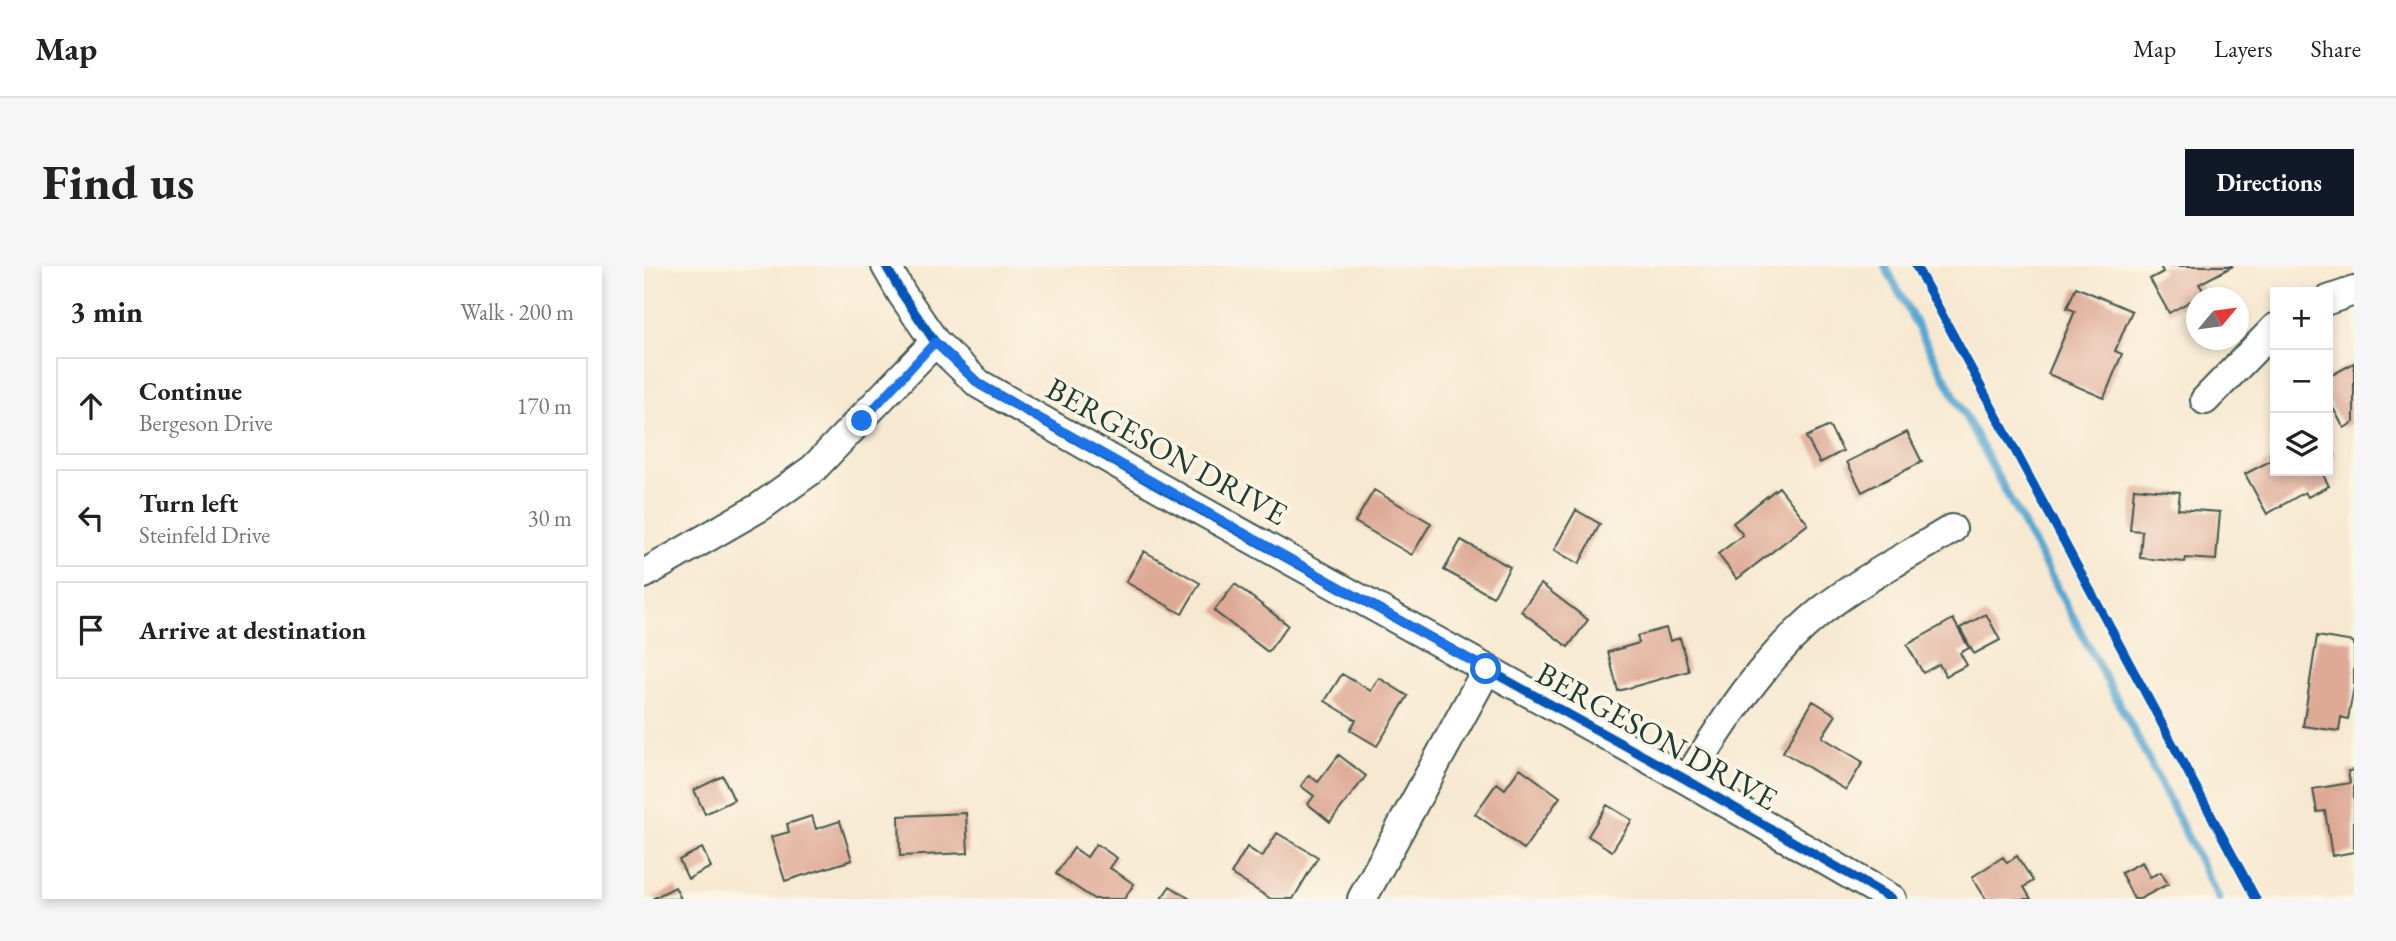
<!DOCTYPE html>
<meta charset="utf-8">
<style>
body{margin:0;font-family:"EB Garamond",serif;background:#f6f6f6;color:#222}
.controls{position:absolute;right:21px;top:21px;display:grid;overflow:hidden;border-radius:0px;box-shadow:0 4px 10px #0003}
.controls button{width:63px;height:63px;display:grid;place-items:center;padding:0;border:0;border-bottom:2px solid #e0e0e0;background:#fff;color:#222;font:35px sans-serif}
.compass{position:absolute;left:1542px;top:21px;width:63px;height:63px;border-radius:50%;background:#fff;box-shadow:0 4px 10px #0003;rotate:61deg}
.stop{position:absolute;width:21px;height:21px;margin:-16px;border:5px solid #1a73e8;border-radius:50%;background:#fff}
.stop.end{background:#1a73e8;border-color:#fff;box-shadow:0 2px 7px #0008}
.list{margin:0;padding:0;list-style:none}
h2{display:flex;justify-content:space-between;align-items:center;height:91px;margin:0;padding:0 28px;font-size:30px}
h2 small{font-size:23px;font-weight:400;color:#767676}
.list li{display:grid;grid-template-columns:46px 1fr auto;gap:21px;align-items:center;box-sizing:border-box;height:98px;margin:0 14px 14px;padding:0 14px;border:2px solid #e0e0e0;border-radius:0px}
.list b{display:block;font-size:26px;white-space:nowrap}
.list p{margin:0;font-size:23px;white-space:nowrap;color:#767676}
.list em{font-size:23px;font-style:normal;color:#767676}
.icon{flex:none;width:38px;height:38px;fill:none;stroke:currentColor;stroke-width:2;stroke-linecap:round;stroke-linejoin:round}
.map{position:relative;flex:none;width:1710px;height:633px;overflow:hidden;border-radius:0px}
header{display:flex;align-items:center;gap:42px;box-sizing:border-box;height:98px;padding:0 35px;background:#fff;border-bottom:2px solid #e0e0e0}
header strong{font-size:33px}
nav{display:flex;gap:38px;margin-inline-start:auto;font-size:24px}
.intro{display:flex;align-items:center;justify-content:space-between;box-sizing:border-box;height:168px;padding:0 42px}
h1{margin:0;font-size:49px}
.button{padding:18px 32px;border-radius:0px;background:#111827;color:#fff;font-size:24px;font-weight:700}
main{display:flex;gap:42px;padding:0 42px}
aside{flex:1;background:#fff;border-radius:0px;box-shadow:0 4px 10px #0003}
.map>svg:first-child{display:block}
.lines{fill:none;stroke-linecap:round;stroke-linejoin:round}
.stream{stroke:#58a7d2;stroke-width:8}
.building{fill:#deaa96}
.street-casing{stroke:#3f574c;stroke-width:32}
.street{stroke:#fff;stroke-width:28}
.cycleway-casing{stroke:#fcf5e5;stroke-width:13}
.cycleway{stroke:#0057b8;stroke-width:9}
.route{stroke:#1a73e8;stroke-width:9}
.labels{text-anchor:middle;stroke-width:7;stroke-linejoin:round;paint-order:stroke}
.street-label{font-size:32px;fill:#1f3d34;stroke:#fcf5e5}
</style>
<header>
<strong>Map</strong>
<nav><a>Map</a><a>Layers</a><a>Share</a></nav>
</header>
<div class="intro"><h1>Find us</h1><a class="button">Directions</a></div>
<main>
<aside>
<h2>3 min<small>Walk · 200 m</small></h2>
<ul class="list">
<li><svg class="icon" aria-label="ahead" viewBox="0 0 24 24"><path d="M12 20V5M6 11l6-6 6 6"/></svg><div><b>Continue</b><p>Bergeson Drive</p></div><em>170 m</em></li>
<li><svg class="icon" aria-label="left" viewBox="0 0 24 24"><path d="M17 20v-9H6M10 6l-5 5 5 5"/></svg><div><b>Turn left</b><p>Steinfeld Drive</p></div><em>30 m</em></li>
<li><svg class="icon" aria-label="arrive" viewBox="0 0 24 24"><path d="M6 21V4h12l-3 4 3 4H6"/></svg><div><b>Arrive at destination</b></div></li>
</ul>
</aside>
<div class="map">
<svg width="1710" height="633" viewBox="0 0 1710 633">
<rect width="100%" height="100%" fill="#fcf5e5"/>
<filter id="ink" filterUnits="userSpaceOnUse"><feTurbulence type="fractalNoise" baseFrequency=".0143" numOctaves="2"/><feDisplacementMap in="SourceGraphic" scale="14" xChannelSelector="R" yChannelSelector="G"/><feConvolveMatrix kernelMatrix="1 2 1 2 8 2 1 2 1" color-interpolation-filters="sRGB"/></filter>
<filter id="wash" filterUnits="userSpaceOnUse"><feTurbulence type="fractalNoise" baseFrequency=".00686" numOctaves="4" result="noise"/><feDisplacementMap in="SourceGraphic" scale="28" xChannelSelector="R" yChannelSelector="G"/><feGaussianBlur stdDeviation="1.57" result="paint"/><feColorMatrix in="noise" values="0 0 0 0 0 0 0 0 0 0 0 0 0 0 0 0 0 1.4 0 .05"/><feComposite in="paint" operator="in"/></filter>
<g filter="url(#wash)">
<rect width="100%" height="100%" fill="#f7e9d1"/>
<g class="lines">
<!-- stream -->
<path class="stream" d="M 1241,0 L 1492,469 L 1575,633"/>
</g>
<g id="blocks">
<!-- building -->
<path class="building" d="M 1516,0 L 1589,0 L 1555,18 L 1561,27 L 1525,47 L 1506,13 L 1519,6 Z
M 1432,21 L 1488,45 L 1471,85 L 1478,88 L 1460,132 L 1404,108 L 1431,45 L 1423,42 Z
M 1710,97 L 1710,156 L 1700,162 L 1684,133 L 1684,111 Z
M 1185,160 L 1199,185 L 1176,197 L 1162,171 Z
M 1263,166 L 1278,196 L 1218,226 L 1203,196 Z
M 1684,177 L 1691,190 L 1684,194 Z
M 1628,194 L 1631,205 L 1677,205 L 1685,220 L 1664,231 L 1661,226 L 1623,248 L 1601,208 Z
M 1135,221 L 1164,258 L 1093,313 L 1074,288 L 1099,269 L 1089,257 Z
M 1490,222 L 1536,226 L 1534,243 L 1576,246 L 1572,294 L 1542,292 L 1541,296 L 1496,292 L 1498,265 L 1486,264 Z
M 730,224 L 787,257 L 768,289 L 711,256 Z
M 932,244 L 956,258 L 935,298 L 910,284 Z
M 817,274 L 866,301 L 849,331 L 800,304 Z
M 500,285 L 556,317 L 538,348 L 482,316 Z
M 591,318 L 644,359 L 624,386 L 570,345 Z
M 897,318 L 944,354 L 924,381 L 877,345 Z
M 1342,348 L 1356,374 L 1330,388 L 1316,362 Z
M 1309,353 L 1325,382 L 1316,387 L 1323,399 L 1302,410 L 1295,398 L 1279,407 L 1263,379 Z
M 1022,362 L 1026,375 L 1036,372 L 1045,405 L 974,425 L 964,386 L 995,377 L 993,370 Z
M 1673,370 L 1710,376 L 1710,421 L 1704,453 L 1697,451 L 1695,465 L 1659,460 Z
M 698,408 L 727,425 L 735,412 L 764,430 L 733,480 L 706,464 L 712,454 L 681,435 Z
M 1169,435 L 1192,449 L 1178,471 L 1219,496 L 1202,524 L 1139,486 Z
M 695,489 L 722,510 L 686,556 L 664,538 L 670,530 L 657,520 L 665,509 L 674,516 Z
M 876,502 L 916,531 L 880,583 L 831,548 L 853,517 L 861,523 Z
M 1710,504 L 1710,586 L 1688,590 L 1681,545 L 1673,546 L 1669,523 L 1706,517 L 1704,505 Z
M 79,510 L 90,534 L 61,548 L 50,524 Z
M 963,539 L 988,554 L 968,585 L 944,570 Z
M 322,547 L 324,587 L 256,590 L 255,550 Z
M 168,550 L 172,563 L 196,555 L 208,594 L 141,615 L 127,571 L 145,566 L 143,558 Z
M 633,567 L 674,591 L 649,633 L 627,633 L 587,608 L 603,581 L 618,591 Z
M 452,578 L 473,592 L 466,602 L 490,618 L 480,633 L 450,633 L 412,608 L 430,582 L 443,591 Z
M 58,582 L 67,601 L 44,613 L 35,594 Z
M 1373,590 L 1389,615 L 1380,621 L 1387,633 L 1342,633 L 1328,611 L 1359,591 L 1363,597 Z
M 1498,596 L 1506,611 L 1517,606 L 1524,618 L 1496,633 L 1490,633 L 1477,607 Z
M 526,620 L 546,633 L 517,633 Z
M 31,621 L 37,633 L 8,633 Z"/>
</g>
</g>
<g filter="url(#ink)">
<use href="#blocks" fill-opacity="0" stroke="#3f574c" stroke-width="2"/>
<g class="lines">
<defs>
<path id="street" d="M 242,0 L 258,28 L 291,76 L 335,118 L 518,223 L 1043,514 L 1248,633
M 1684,34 L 1710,25
M 1561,134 L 1631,62
M 0,308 L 116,241 L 169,203 L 291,76
M 1043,514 C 1081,453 1120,392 1176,346 C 1216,314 1264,290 1308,263
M 718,633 L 843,403"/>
</defs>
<!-- street casing -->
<use href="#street" class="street-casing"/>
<!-- street -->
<use href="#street" class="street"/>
<defs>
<path id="cycleway" d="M 242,0 L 258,28 L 291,76 L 335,118 L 518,223 L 1043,514 L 1248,633
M 1272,0 L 1612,633"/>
</defs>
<!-- cycleway casing -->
<use href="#cycleway" class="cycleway-casing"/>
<!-- cycleway -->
<use href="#cycleway" class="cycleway"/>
</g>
</g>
<g class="lines" filter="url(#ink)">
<!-- route -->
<path class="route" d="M 218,155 L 291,76 L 335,118 L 842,403"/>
</g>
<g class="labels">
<!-- street labels -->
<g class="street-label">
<text transform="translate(523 185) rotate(29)" y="11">BERGESON DRIVE</text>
<text transform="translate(1013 470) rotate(29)" y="11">BERGESON DRIVE</text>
</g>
</g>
</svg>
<div class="controls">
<button>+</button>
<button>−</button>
<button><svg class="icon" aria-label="layers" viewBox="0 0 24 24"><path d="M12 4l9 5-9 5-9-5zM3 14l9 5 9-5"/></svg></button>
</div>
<svg class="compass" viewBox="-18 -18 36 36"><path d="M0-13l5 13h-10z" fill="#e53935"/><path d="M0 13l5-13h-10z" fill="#767676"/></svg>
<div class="stop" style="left:842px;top:403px"></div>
<div class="stop end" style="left:218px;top:155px"></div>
</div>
</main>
